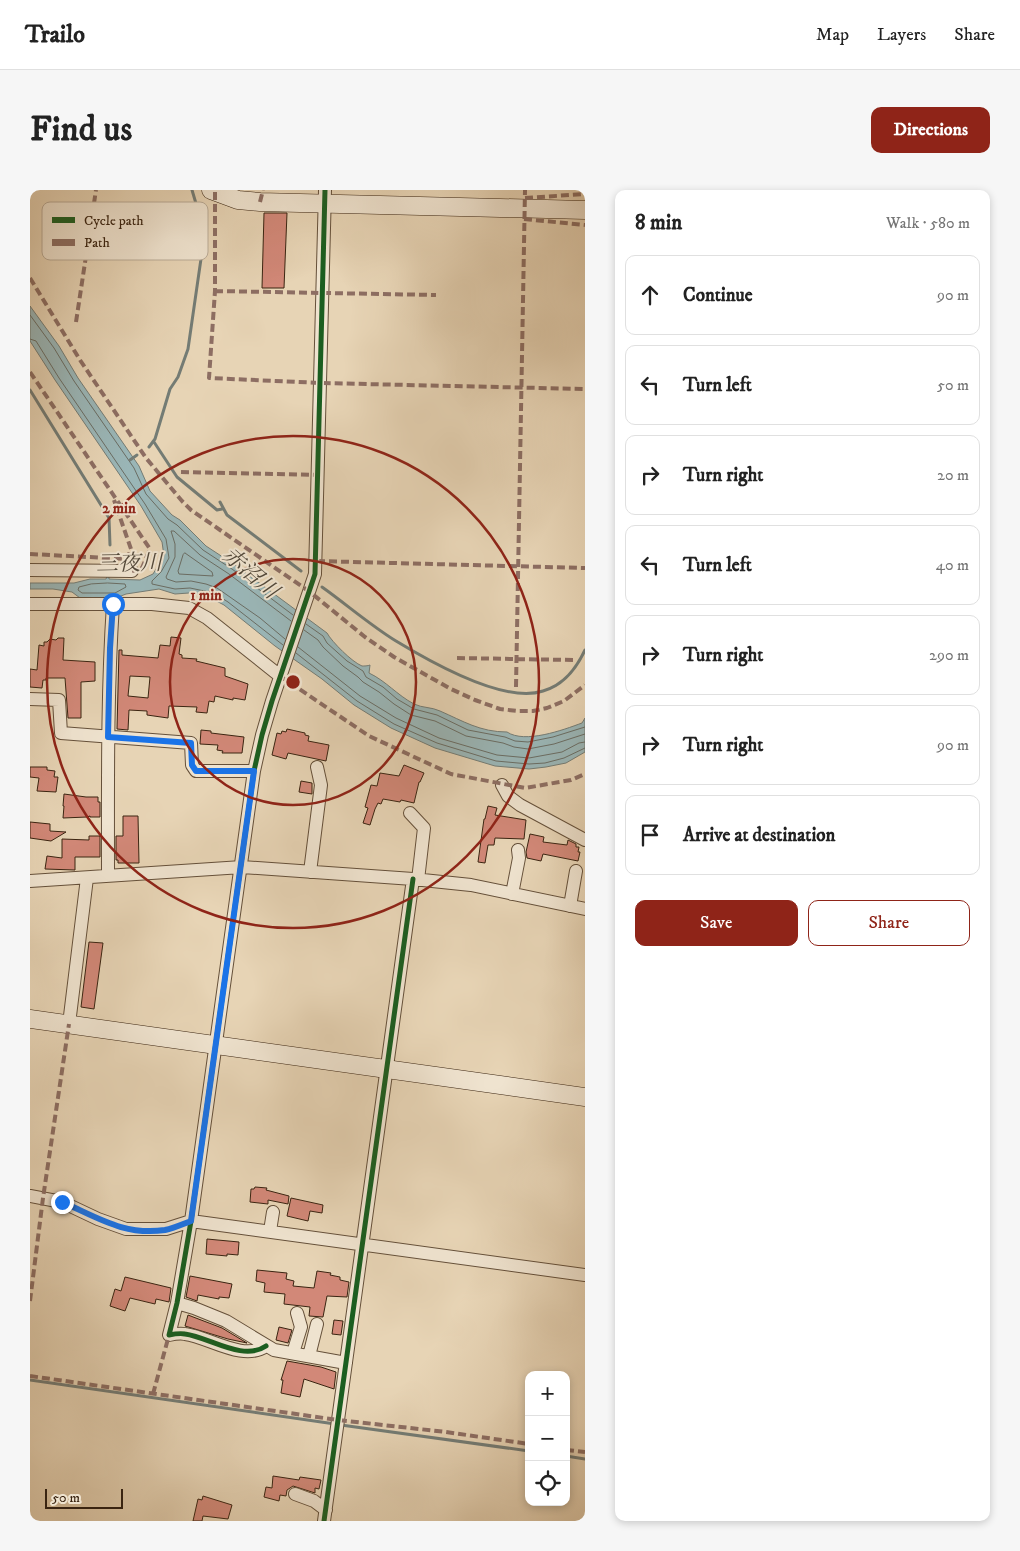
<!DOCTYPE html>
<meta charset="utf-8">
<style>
body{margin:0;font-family:"IM FELL DW Pica","Noto Serif JP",serif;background:#f6f6f6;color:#222}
.controls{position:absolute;right:15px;bottom:15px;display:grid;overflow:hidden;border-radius:10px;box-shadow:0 2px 8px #0003}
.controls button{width:45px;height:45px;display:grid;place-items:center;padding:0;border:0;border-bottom:1px solid #e0e0e0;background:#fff;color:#222;font:25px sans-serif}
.scale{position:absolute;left:15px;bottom:12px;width:78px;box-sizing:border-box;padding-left:5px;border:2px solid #3a2411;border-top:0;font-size:14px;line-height:18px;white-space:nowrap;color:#3a2411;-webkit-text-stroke:4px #efe3cf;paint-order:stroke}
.stop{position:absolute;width:15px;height:15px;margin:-11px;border:4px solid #1a73e8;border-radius:50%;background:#fff}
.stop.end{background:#1a73e8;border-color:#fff;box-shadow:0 1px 5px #0008}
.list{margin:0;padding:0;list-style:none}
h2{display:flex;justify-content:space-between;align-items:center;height:65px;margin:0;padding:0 20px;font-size:21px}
h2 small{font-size:16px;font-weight:400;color:#767676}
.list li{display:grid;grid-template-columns:32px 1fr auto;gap:15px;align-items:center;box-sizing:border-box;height:80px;margin:0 10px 10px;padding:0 10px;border:1px solid #e0e0e0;border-radius:10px}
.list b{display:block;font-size:19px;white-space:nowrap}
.list em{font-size:16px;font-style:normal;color:#767676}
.actions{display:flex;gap:10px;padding:15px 20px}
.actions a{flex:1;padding:11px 0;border:1px solid #8f2418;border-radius:10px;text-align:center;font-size:18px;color:#8f2418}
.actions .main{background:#8f2418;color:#fff}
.icon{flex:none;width:28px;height:28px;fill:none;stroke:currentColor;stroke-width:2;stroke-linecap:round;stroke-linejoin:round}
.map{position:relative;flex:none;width:555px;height:1331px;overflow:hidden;border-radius:10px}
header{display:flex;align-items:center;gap:30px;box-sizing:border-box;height:70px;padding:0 25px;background:#fff;border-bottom:1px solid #e0e0e0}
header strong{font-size:24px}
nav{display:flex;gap:28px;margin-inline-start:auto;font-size:18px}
.intro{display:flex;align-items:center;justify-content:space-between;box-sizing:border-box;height:120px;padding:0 30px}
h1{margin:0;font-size:35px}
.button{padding:12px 22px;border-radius:10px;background:#8f2418;color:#fff;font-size:18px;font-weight:700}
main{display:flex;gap:30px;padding:0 30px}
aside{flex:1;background:#fff;border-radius:10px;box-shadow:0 2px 8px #0003}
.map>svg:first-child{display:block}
.water{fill:#9ab6b7;stroke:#747c75}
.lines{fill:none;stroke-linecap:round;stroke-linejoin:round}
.shore{stroke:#6a6d64;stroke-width:1}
.stream{stroke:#747c75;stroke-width:3}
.building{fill:#d28878;stroke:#3a2411;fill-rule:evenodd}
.street-casing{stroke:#65503a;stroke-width:14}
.secondary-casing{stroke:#3a2411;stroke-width:19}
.street{stroke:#efe3cf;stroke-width:12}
.secondary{stroke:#efe3cf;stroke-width:18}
.quiet{stroke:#8d6e63;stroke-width:4;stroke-dasharray:8 4;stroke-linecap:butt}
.cycleway-casing{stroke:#efe3cf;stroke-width:8}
.cycleway{stroke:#1b5e20;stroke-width:5}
.route{stroke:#1a73e8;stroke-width:6}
.ring{fill:none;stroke:#8f2418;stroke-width:2.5}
.labels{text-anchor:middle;stroke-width:4;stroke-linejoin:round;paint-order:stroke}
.water-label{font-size:22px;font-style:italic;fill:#52483a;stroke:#efe3cf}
.key{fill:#efe3cf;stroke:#b9aa96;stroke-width:1}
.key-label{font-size:14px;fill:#3a2411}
.centre{fill:#8f2418;stroke:#efe3cf;stroke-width:2.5}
.ring-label{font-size:15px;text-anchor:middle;font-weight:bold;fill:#8f2418;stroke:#efe3cf;stroke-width:4;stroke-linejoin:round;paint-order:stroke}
</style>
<header>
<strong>Trailo</strong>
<nav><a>Map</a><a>Layers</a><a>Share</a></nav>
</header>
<div class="intro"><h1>Find us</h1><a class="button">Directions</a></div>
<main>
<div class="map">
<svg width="555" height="1331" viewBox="0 0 555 1331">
<rect width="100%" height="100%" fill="#e7d4b5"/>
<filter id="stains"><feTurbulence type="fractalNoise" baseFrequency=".004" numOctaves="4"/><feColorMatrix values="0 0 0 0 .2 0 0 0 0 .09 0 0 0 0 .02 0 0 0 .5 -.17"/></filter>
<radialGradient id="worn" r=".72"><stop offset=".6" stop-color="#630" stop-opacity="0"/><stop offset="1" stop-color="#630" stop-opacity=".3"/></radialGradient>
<!-- water -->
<path class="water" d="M 0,116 L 29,156 L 48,188 L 109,276 L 120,301 L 142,325 L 150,330 L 176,356 L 205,375 L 297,443 C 302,452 322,472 332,476 C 334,476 338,476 340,475 L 339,483 C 356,491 367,505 384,514 C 392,518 402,517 410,521 C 433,531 450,542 477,542 C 495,554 533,540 552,533 L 555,528 L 555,562 L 536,573 L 516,577 L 499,579 L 465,576 L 405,558 L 361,538 L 324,515 L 292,489 L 245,456 L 194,415 L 175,405 L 159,403 L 145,404 L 129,399 L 96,404 L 86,408 L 50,408 L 42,402 L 23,399 L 0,399 L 0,393 L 44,393 L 60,389 L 76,389 L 77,386 L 79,386 L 79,389 L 110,390 L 123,384 L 134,366 L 132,352 L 111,316 L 25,190 L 0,151 Z"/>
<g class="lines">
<!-- shore -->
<path class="shore" d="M 0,125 L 24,158 L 44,191 L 104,278 L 116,304 L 138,329 L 147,335 L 173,360 L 202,379 L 263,425
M 0,149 L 6,151 L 29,188 L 115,314 L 136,349 L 139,368 L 131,382 L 122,391 L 122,394 L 145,399 L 160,398 L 184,403 L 198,412 L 253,455
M 155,363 L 182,382 L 183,386 L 149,384 L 148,381 L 153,365 Z
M 78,393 L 95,394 L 96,397 L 85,403 L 52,403 L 48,400 L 49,397 L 61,394 Z
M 276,434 L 293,446 L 297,453 L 317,471 L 333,481 L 336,487 L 353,497 L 367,509 L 384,519 L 407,525 L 438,540 L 475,547 L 485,551 L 498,552 L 523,547 L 555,537
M 274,440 L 288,450 L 293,457 L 313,476 L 328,487 L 333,492 L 349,502 L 364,514 L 381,525 L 405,531 L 436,546 L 473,553 L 484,557 L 498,559 L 524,554 L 555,544
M 255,449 L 230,428 L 187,398 L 176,394 L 161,391 L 146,392 L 137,389 L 136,387 L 145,367 L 145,354 L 141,341 L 144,341 L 170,365 L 199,384 L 261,431
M 268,457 L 330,506 L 366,528 L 409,548 L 467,565 L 499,568 L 532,562 L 549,553 L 555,552
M 266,463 L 327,511 L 364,534 L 407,553 L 466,571 L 499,574 L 515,573 L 534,568 L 555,558"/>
<!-- stream -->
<path class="stream" d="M 0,200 L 79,328 L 80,355
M 124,252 L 147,287 L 187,320 L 192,319
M 119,257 L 125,249 L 140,199 L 148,187 L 158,159 L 174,48 L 173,37 L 162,0
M 100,270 L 107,265
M 190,312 L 197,325 L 271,381
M 292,397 C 316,414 340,435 366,451 C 399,471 474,514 513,501 C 534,495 546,479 555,460
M 0,1190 L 305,1234
M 311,1235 L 499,1261
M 536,1266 L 555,1269"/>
</g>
<!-- building -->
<path class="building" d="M 234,23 L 257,23 L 254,98 L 232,98 Z
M 141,447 L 151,448 L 149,464 L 152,465 L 152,468 L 167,469 L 166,471 L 195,478 L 195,486 L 218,494 L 215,510 L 203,508 L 203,510 L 185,506 L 184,512 L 179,511 L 177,523 L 166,522 L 167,517 L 139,516 L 138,528 L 117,525 L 117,521 L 99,520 L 98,540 L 87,539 L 89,460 L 92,460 L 92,465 L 128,468 L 130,455 L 140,456 ZM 100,486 L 120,487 L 118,508 L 98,506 Z
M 28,448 L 34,448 L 33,470 L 65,472 L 65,491 L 51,492 L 51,528 L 38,528 L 35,488 L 16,488 L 16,490 L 13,490 L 12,498 L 0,497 L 0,479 L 7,480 L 9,455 L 14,456 L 14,452 L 17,452 L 20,449 L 26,450 Z
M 257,539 L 275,543 L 275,545 L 279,546 L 278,551 L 299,555 L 296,571 L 258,563 L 256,569 L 242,565 L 247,543 L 251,544 L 252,541 L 256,542 Z
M 171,540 L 181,541 L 181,543 L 214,547 L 212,563 L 192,563 L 193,561 L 187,560 L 188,555 L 170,554 Z
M 374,575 L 394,583 L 390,592 L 389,592 L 384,613 L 371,610 L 370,612 L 353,609 L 351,614 L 348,613 L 345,619 L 340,635 L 333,633 L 338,618 L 335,617 L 341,595 L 347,596 L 350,583 L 369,586 Z
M 0,577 L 17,577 L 17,580 L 25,581 L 24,587 L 28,587 L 26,602 L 7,601 L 9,588 L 0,587 Z
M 271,591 L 282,593 L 282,604 L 269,602 Z
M 34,604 L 56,607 L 68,607 L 68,612 L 70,612 L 70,627 L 60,627 L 60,626 L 57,627 L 33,628 L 34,616 L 33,616 Z
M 458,616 L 467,618 L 465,625 L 496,630 L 494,649 L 465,648 L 464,655 L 458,655 L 455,673 L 448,672 L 454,629 L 455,629 Z
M 93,626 L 108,626 L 109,673 L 88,673 L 88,670 L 86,670 L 86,646 L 93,646 Z
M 0,632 L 20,634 L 20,641 L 36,642 L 21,651 L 0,648 Z
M 500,644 L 514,647 L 513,652 L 537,655 L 538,650 L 546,654 L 546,657 L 549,657 L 548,662 L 550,662 L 548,671 L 513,664 L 511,671 L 497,668 L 496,662 Z
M 59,646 L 70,646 L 70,667 L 45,667 L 45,680 L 15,679 L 17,666 L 32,668 L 32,649 L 59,650 Z
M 59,752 L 73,753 L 64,819 L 51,817 Z
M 225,997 L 237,998 L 236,1000 L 259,1006 L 258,1014 L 238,1010 L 238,1014 L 220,1012 L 221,999 L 224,999 Z
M 261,1008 L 293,1015 L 292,1023 L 280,1021 L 278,1031 L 257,1026 Z
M 177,1049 L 209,1052 L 208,1065 L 197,1064 L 197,1066 L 176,1064 Z
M 227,1080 L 257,1083 L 256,1089 L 264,1091 L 263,1096 L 284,1098 L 287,1081 L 301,1083 L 300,1085 L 310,1087 L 310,1090 L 319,1092 L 317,1107 L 297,1106 L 293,1127 L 279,1126 L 280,1117 L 254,1114 L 255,1104 L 234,1102 L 235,1093 L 226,1091 Z
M 160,1086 L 202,1094 L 199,1108 L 189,1107 L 189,1109 L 168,1105 L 167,1111 L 156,1107 Z
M 95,1087 L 141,1098 L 139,1112 L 126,1109 L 125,1114 L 100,1108 L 95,1121 L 80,1116 L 85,1099 L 91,1101 Z
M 158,1125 L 192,1138 L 217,1153 L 198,1149 L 155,1136 Z
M 304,1130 L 313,1131 L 311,1145 L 302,1144 Z
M 249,1137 L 262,1140 L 258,1153 L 246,1150 Z
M 257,1171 L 291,1177 L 306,1182 L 304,1199 L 274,1189 L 270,1207 L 251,1203 L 253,1190 L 251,1190 Z
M 243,1286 L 269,1290 L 270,1287 L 291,1290 L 289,1299 L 285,1298 L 285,1303 L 263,1296 L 257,1300 L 256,1306 L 250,1305 L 249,1311 L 234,1307 L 236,1297 L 242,1298 Z
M 173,1306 L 202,1315 L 198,1329 L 173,1326 L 172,1331 L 163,1331 L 168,1309 L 172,1310 Z"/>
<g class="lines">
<defs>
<path id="street" d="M 0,380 L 102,381
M 0,414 L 122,414 L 159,418 L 177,428 L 250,486
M 0,509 L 29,510 L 31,543 L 161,553 L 162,575 L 166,581 L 224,581
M 472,595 L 478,606 L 490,615 L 555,650
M 380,623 L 394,638 L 388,690
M 280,682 L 291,595 L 287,577
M 78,686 C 78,595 77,505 83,414
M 0,691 L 212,677 L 383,689 L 441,695 L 555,719
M 482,704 L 489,668 L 488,660
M 540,716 L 546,681
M 39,834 L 57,688
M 0,1006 L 32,1012 L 68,1029 L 96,1039 L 136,1039 L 161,1031 L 555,1085
M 240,1041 L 243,1022
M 147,1113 L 164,1118 L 196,1131 L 244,1160 L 316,1173
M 236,1156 C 213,1172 179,1147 155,1144 C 150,1143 144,1144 139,1145 L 147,1113 L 161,1031 L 224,581 L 232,545 L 242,511 L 285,384 L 295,0
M 263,1163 L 271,1137 L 267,1123
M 279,1166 L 287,1134
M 265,1304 L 284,1311 L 296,1320
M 294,1331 L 383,689"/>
<path id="secondary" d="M 181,0 L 208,10 L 230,12 L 555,20
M 0,829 L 555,907"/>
</defs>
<!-- street casing -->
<use href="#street" class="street-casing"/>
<!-- secondary casing -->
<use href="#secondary" class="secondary-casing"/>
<!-- street -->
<use href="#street" class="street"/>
<!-- secondary -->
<use href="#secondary" class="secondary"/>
<!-- quiet -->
<path class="quiet" d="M 185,2 L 185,101 L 179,188 L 291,193 L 555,199
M 495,8 L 555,4
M 230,12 L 233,0
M 494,29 L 555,35
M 30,41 L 148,57
M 0,88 L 50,170 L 116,268 L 152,311 L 161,320 L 280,402 L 335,447 L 364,467 L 421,499 L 445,510 L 470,519 L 488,521 L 503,521 L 517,518 L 534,511 L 555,495
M 185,101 L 406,105
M 46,132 L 66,0
M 0,182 L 120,359 L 112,378 L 102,381
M 151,282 L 289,285
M 0,364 L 97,369 L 101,359 L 84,310
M 287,371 L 555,378
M 427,468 L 543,470
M 250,486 L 339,546 L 421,584 L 495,598 L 541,590 L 555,584
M 486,497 L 495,0
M 0,1111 L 13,1008 L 39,834
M 0,1186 L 308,1230 L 416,1242 L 499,1254
M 123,1204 L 139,1145
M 536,1260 L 555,1262"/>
<defs>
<path id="cycleway" d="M 236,1156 C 213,1172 179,1147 155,1144 C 150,1143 144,1144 139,1145 L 147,1113 L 161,1031 L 224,581 L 232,545 L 242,511 L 285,384 L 295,0
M 294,1331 L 383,689"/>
</defs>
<!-- cycleway casing -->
<use href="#cycleway" class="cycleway-casing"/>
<!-- cycleway -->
<use href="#cycleway" class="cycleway"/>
</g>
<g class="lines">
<!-- route -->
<path class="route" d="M 32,1012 C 67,1027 94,1046 135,1040 C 144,1038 153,1034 161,1031 L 224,581 L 166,581 L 162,575 L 161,553 L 78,547 L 80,458 L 83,414"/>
</g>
<!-- distance rings -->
<g class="ring">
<circle cx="263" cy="492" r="123"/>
<circle cx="263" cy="492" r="246"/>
</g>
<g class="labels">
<!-- water labels -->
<g class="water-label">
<text transform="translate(99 372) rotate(-1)" y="8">三夜川</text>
<text transform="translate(221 382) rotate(41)" y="8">赤沼川</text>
</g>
</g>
<!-- legend -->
<rect x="12" y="12" width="166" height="58" rx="8" class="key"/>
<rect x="22" y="27" width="23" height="6" fill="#1b5e20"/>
<rect x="22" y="49" width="23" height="7" fill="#8d6e63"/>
<g class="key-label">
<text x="54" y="35">Cycle path</text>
<text x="54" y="57">Path</text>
</g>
<circle cx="263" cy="492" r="8" class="centre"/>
<g class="ring-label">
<text x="89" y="323">2 min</text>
<text x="176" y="410">1 min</text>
</g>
<rect width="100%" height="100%" filter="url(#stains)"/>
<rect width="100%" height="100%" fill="url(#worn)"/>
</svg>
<div class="controls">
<button>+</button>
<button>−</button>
<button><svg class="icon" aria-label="locate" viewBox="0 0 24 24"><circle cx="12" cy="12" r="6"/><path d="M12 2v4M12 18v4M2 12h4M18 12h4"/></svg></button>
</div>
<div class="scale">50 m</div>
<div class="stop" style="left:83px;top:414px"></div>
<div class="stop end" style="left:32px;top:1012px"></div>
</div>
<aside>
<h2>8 min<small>Walk · 580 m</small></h2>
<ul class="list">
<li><svg class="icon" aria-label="ahead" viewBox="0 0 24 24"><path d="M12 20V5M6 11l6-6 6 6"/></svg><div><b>Continue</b></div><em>90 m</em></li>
<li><svg class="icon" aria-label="left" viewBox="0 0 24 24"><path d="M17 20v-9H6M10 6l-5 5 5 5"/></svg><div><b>Turn left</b></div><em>50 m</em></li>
<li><svg class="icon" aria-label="right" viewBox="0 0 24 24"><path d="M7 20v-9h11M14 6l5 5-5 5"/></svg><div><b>Turn right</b></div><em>20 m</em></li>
<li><svg class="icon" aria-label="left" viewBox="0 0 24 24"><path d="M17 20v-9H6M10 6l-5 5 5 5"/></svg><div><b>Turn left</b></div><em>40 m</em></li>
<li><svg class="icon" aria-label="right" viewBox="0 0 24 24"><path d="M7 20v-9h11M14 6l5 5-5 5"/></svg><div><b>Turn right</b></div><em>290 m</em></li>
<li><svg class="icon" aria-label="right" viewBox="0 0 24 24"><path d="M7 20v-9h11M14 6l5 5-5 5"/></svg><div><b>Turn right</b></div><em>90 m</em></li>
<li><svg class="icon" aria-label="arrive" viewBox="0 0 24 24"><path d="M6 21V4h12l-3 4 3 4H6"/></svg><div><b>Arrive at destination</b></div></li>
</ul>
<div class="actions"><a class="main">Save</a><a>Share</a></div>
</aside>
</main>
